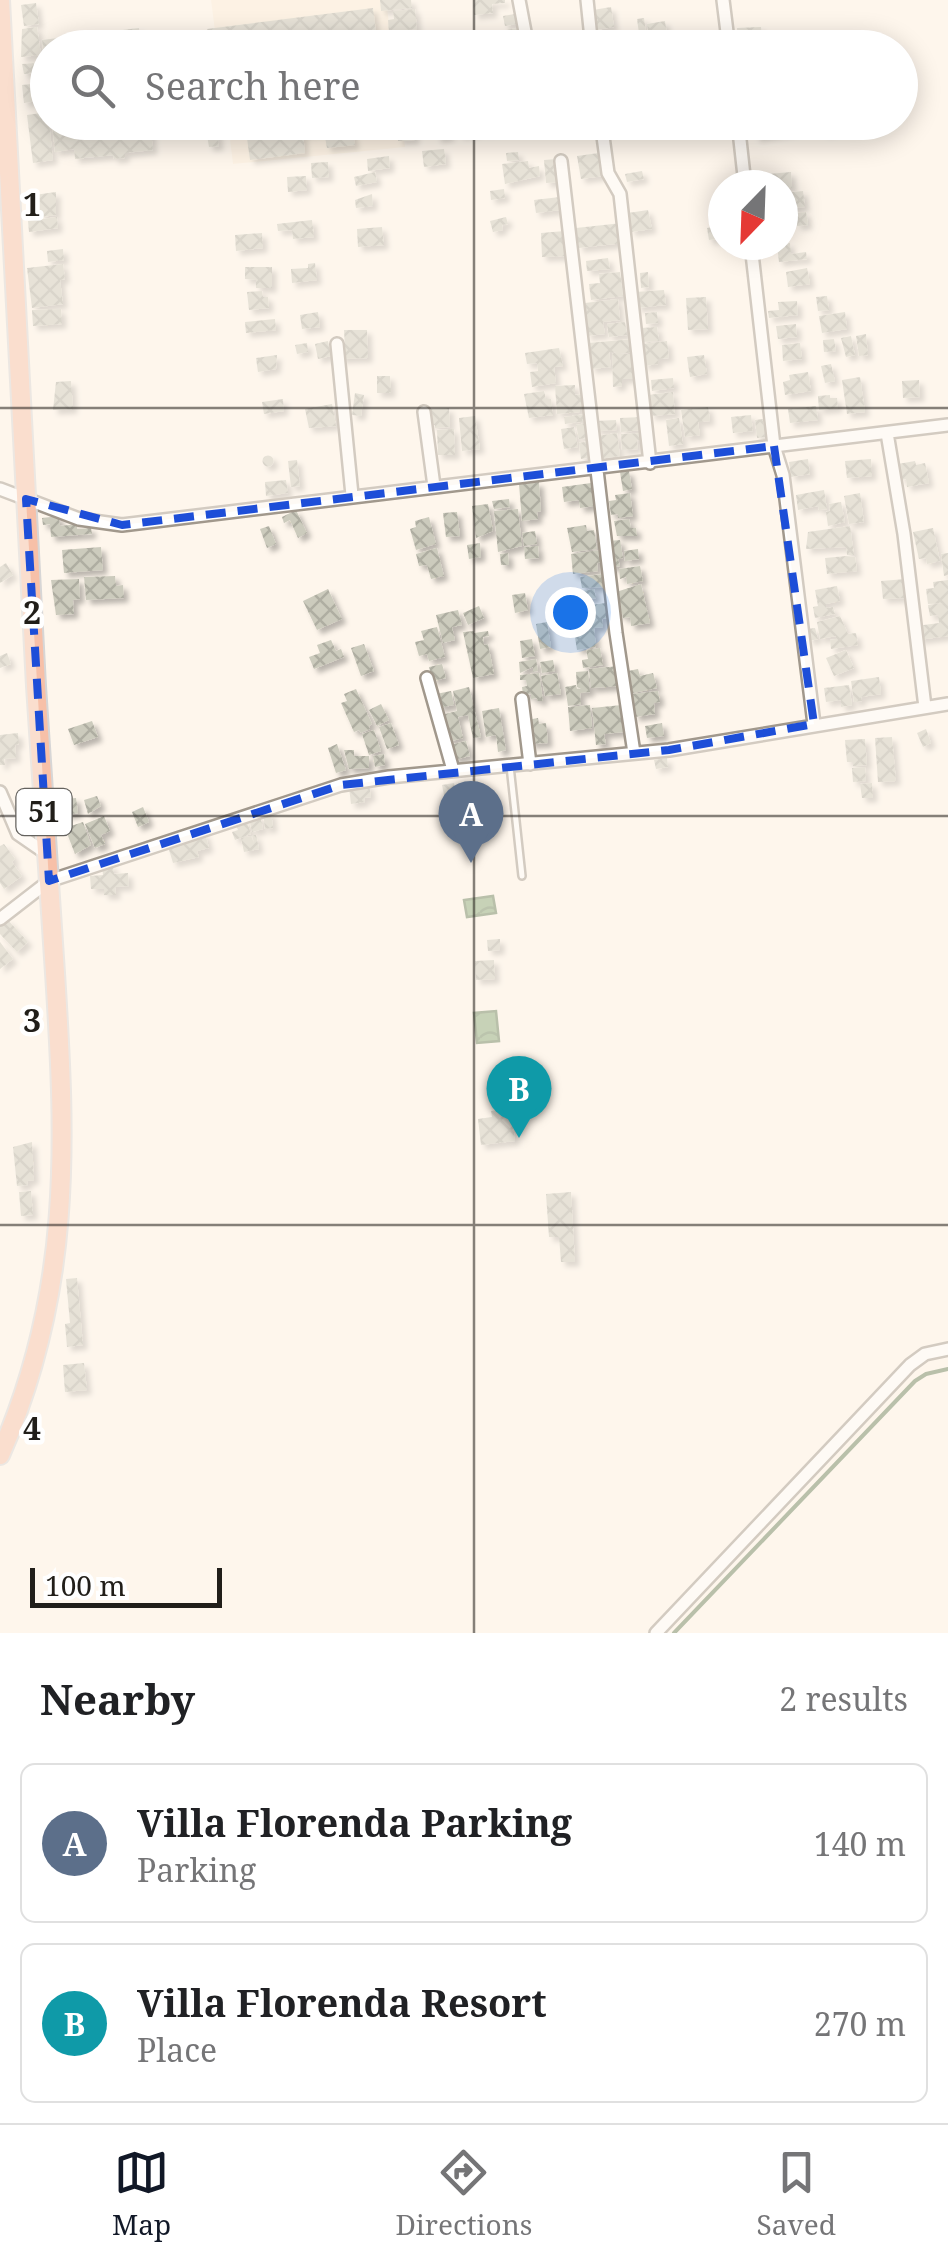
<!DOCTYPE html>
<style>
body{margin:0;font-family:"Noto Serif",serif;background:#f2f2f2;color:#202124}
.compass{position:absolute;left:708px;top:170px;width:90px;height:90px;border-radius:50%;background:#fff;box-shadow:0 5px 25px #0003;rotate:203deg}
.scale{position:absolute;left:30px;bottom:25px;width:192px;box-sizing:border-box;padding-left:10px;border:5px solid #211e19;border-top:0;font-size:28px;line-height:35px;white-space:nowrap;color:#211e19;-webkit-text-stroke:8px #fff;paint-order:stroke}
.you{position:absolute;left:570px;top:612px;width:35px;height:35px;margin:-25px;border:8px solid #fff;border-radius:50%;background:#1a73e8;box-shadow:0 0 0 15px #1a73e833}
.badge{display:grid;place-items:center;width:65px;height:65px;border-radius:50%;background:#111827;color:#fff;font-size:32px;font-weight:700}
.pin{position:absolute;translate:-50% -82px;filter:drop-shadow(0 2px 5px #0008)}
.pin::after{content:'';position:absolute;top:52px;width:35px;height:30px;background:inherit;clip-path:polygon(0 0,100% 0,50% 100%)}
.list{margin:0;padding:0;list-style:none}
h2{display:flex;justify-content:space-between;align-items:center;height:130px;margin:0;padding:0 40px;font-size:42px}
h2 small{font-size:32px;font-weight:400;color:#757577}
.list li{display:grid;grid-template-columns:65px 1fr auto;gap:30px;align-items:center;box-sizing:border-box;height:160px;margin:0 20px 20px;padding:0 20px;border:2px solid #e0e0e0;border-radius:15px}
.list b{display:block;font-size:38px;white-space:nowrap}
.list p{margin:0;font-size:32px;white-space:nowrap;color:#757577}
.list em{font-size:32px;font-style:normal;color:#757577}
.icon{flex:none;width:55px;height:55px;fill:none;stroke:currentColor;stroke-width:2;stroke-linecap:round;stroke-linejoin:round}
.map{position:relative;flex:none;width:948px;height:1633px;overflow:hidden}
.search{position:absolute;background:#fff;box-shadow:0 5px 25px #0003;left:30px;right:30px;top:30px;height:110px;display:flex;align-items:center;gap:25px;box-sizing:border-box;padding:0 35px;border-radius:55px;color:#757577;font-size:38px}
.sheet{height:490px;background:#fff}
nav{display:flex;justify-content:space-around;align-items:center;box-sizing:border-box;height:140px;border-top:2px solid #e0e0e0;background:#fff;font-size:28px;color:#757577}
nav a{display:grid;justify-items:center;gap:5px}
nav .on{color:#111827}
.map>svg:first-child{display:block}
.built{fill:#fceeda}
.water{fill:url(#water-waves);stroke:#677e59;stroke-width:2.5}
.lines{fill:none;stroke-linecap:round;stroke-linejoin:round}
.stream{stroke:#677e59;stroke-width:4}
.building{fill:url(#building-cross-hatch);filter:url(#shadow)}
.service-casing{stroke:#a1988c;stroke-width:10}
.minor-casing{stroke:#a1988c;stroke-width:16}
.trunk-casing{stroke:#d7d6d6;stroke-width:22}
.service{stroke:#fff;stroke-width:5}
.minor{stroke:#fff;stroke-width:11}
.trunk{stroke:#f7c0a8;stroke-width:18}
.marked{fill:none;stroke:#1d4ed8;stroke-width:8;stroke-dasharray:20 12;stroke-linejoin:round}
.grid{fill:none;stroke:#211e19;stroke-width:2.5;stroke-opacity:0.55}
.labels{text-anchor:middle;stroke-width:9;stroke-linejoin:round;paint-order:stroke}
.shield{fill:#fff;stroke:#64625e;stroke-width:2.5}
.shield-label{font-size:28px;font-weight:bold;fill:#211e19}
.grid-label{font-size:32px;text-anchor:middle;font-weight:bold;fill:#211e19;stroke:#fff;stroke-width:9;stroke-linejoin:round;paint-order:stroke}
</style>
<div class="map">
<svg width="948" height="1633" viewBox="0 0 948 1633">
<defs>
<pattern id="water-waves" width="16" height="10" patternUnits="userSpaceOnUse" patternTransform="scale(2.5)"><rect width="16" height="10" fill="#85a775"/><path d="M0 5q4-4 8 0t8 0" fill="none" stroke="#6c875f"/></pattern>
<pattern id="building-cross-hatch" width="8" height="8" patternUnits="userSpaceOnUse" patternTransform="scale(2.5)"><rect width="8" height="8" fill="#cccbbd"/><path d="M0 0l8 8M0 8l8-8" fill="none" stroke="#afaea2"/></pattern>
<filter id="shadow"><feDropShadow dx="4.5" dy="4.5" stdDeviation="2.5" flood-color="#0004"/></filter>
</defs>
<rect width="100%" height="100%" fill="#fef6ec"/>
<!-- built -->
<path class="built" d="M 211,0 L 386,0 L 392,47 L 217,47 Z
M 228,123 L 402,123 L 405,147 L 233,164 Z"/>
<!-- water -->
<path class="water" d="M 493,896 L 496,913 L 467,917 L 464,900 Z
M 496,1011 L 499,1041 L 477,1043 L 474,1013 Z"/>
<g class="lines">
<!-- stream -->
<path class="stream" d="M 674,1633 L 915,1381 L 926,1374 L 948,1369"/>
</g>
<!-- building -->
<path class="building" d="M 380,0 L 411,0 L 412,8 L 381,11 Z
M 473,0 L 505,0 L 505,3 L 492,4 L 493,13 L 474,15 Z
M 36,3 L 39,24 L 24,26 L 21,5 Z
M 611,7 L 614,27 L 596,30 L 593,10 Z
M 373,8 L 378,48 L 210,48 L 207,29 Z
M 415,9 L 417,29 L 389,32 L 388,20 L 394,19 L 393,11 Z
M 515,14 L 517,24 L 505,26 L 503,16 Z
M 644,18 L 647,39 L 640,40 L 637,19 Z
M 665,21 L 668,42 L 650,44 L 647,24 Z
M 37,27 L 41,55 L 21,57 L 22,29 Z
M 761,27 L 763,44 L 738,45 L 737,28 Z
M 139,28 L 141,48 L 48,48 L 45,67 L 42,40 Z
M 518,28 L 521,46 L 508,48 L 506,30 Z
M 584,39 L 585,48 L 558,48 L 557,42 Z
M 34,63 L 36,73 L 24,74 L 22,64 Z
M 41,83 L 44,100 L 24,103 L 22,85 Z
M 48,112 L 53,160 L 33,163 L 27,115 Z
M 52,122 L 150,122 L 153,150 L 125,153 L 125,158 L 114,159 L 113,155 L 75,159 L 74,149 L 55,152 Z
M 302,122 L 375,122 L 375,125 L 352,128 L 355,145 L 327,148 L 324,132 L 303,134 L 305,153 L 250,160 L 247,138 L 304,131 Z
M 397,122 L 409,122 L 410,129 L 414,128 L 415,140 L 398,141 Z
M 458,122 L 476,122 L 478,132 L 460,135 Z
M 482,122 L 503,122 L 504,129 L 483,132 Z
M 753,122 L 793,122 L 795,131 L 756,138 Z
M 822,122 L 841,122 L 842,129 L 824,133 Z
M 448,124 L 450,137 L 437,139 L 435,125 Z
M 217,127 L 219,146 L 209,147 L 206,129 Z
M 444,149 L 446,164 L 424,167 L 422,151 Z
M 518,152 L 519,160 L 507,161 L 506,153 Z
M 599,153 L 603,176 L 581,179 L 577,156 Z
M 389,156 L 390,168 L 368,171 L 367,159 Z
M 557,159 L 559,182 L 546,183 L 544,160 Z
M 528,161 L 529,168 L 539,166 L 540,176 L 505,184 L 502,164 Z
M 328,162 L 329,177 L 312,178 L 311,163 Z
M 642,171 L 644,179 L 627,182 L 625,174 Z
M 375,172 L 377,182 L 356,186 L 354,177 Z
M 791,172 L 792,188 L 769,185 L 768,174 Z
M 306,176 L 307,190 L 288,192 L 287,177 Z
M 504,189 L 505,198 L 491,200 L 490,191 Z
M 803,191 L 805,207 L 783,209 L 783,193 Z
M 56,192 L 56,215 L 41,217 L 34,195 Z
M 372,194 L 373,206 L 356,208 L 355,200 Z
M 560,197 L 561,210 L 536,213 L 534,200 Z
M 648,210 L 652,229 L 631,232 L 628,213 Z
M 806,212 L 808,225 L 797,226 L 796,213 Z
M 57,217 L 58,228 L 29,232 L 28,221 Z
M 506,217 L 508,224 L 502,225 L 503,230 L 493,232 L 490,221 Z
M 312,220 L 314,237 L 293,239 L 292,230 L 278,231 L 277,224 Z
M 622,223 L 624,243 L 579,248 L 576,228 Z
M 722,225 L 723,238 L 709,240 L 707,228 Z
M 382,227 L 384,245 L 358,247 L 357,229 Z
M 565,231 L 567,256 L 542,257 L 541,233 Z
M 262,233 L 263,248 L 236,251 L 235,235 Z
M 790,243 L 791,254 L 806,252 L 807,259 L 779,262 L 777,245 Z
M 63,249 L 64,260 L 48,262 L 47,251 Z
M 608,258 L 610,269 L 587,271 L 586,261 Z
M 315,263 L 317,280 L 292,283 L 291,269 L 308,268 L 308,264 Z
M 63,264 L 65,279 L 60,280 L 63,304 L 32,308 L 27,268 Z
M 245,267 L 272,267 L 272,288 L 256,288 L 256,280 L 245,279 Z
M 807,268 L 810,284 L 788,287 L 786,272 Z
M 620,272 L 623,296 L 591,300 L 589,284 L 600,283 L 599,274 Z
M 648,272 L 649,287 L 641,288 L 640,273 Z
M 664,290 L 666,305 L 637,308 L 635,292 Z
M 262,291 L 263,297 L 268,297 L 269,308 L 249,310 L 247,292 Z
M 827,296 L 829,310 L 818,311 L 816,297 Z
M 706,297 L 708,329 L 688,330 L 686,298 Z
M 618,299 L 620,320 L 603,322 L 605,334 L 587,336 L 585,303 Z
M 797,301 L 798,315 L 769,318 L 768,311 L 779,310 L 778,302 Z
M 61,309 L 62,324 L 33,326 L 32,310 Z
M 318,312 L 320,327 L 302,329 L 300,315 Z
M 657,312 L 658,323 L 646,324 L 645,313 Z
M 845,312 L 847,329 L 822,333 L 819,316 Z
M 275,319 L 276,330 L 246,333 L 245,322 Z
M 625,322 L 627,335 L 609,337 L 607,324 Z
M 796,324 L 797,337 L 778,339 L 776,326 Z
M 657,327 L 659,341 L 642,342 L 641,328 Z
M 344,330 L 367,330 L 368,358 L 340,359 L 340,348 L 345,348 Z
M 866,334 L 868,355 L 859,356 L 856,336 Z
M 851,336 L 855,355 L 846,357 L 841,338 Z
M 634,339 L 635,352 L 620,354 L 636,354 L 636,379 L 622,379 L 622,386 L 613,387 L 612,354 L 616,352 L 609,352 L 611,367 L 591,369 L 588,343 Z
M 834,339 L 836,351 L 824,352 L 823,340 Z
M 328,341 L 331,356 L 318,359 L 315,344 Z
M 667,341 L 669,358 L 658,359 L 658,364 L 644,366 L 642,344 Z
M 307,343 L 308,352 L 297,354 L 295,345 Z
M 800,343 L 802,359 L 783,361 L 782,345 Z
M 559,348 L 563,366 L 554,367 L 556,383 L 532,387 L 530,372 L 538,371 L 537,363 L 527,364 L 525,353 Z
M 277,355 L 276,369 L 258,372 L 256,358 Z
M 704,355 L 707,374 L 690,377 L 687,357 Z
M 831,364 L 835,381 L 825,383 L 821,366 Z
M 808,372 L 811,391 L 785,395 L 783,382 L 790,380 L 789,375 Z
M 377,376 L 390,376 L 391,393 L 377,393 Z
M 860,377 L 865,412 L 847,414 L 842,380 Z
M 673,378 L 674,388 L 652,391 L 651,380 Z
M 919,380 L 920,397 L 903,398 L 902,381 Z
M 71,381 L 73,409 L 53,410 L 56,382 Z
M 575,385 L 575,395 L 584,394 L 585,409 L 580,409 L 580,412 L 557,414 L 555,386 Z
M 544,391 L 546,399 L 551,399 L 553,415 L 529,418 L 524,394 Z
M 673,392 L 675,414 L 651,416 L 648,395 Z
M 355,393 L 364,395 L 361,416 L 352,415 Z
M 830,395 L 830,398 L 837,398 L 838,408 L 819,410 L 818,396 Z
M 283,399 L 284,411 L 264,414 L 262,402 Z
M 332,404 L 336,426 L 309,428 L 305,409 Z
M 816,406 L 818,420 L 790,423 L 788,409 Z
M 708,407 L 710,421 L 698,422 L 700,435 L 685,437 L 681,410 Z
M 449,408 L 450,427 L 435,428 L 435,425 L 431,425 L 430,409 Z
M 586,414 L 587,421 L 565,424 L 564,417 Z
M 751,415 L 753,431 L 733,433 L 731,417 Z
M 475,416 L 480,449 L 462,451 L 459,418 Z
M 642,417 L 643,430 L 621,432 L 620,418 Z
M 679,418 L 683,444 L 669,446 L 666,420 Z
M 763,419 L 765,437 L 757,438 L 755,420 Z
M 616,420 L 617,430 L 596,431 L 595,421 Z
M 586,423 L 588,438 L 579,439 L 576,425 Z
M 574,427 L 578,447 L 564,449 L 561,429 Z
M 454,429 L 455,455 L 438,455 L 437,430 Z
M 617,433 L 620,456 L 599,459 L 596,436 Z
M 644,433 L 644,440 L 637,440 L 638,449 L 622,450 L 621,434 Z
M 589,441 L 592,457 L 581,459 L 579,443 Z
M262.5 461a5.5 5.5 0 1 1 11 0a5.5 5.5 0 1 1-11 0Z
M 808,459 L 810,474 L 791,477 L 789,462 Z
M 871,459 L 872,476 L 847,478 L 845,461 Z
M 297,460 L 300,486 L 291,487 L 288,461 Z
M 915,461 L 916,465 L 925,463 L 929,483 L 907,487 L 906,479 L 901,480 L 898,464 Z
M 629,471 L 632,489 L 623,491 L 620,472 Z
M 286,480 L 288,493 L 266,496 L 265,482 Z
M 539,482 L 541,511 L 537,512 L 538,519 L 522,521 L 519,484 Z
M 591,483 L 595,506 L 580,508 L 579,500 L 564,502 L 562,487 Z
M 824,490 L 827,509 L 819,510 L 818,506 L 798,510 L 796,495 Z
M 630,493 L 633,516 L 618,518 L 618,514 L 611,515 L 609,501 L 616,500 L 615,495 Z
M 860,493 L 864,522 L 849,524 L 844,496 Z
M 509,499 L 510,507 L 494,509 L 492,501 Z
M 841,502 L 845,522 L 828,526 L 826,512 L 830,511 L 829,504 Z
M 488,504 L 493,531 L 476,538 L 472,506 Z
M 518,509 L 522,546 L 498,552 L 494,511 Z
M 296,510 L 307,533 L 298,538 L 290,520 L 284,523 L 282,517 Z
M 457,512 L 460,536 L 446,537 L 443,513 Z
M 59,516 L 60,526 L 77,524 L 77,529 L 91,528 L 92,534 L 51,537 L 50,524 L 43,525 L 42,518 Z
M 429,517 L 436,544 L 416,550 L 410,529 L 416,527 L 415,521 Z
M 629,519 L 631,528 L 636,528 L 637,536 L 617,536 L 614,521 Z
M 586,525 L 587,531 L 594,530 L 597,549 L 572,552 L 567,528 Z
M 269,526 L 276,544 L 267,548 L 260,529 Z
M 850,526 L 854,555 L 847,555 L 846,547 L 806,549 L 808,532 Z
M 933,528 L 940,561 L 927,564 L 926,558 L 919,559 L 913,532 Z
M 535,531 L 537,544 L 524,546 L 522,533 Z
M 620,540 L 623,558 L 618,559 L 620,566 L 610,568 L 608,541 Z
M 480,543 L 481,557 L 469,559 L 467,545 Z
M 538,546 L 539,558 L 525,559 L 524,547 Z
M 101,547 L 103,570 L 64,573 L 62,550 Z
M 437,548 L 444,576 L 431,579 L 427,565 L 419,566 L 416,554 Z
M 638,549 L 639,559 L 625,561 L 624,551 Z
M 600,550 L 602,562 L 597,563 L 598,571 L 573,574 L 571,554 Z
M 508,553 L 509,565 L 501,565 L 500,554 Z
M 948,553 L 948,575 L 944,576 L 941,554 Z
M 846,556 L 855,557 L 857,571 L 827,574 L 825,558 Z
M 6,563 L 13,575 L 0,583 L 0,567 Z
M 640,566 L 643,581 L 627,584 L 626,577 L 620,579 L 619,569 Z
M 603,574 L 604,587 L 582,588 L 580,577 Z
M 115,576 L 116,586 L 123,585 L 124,598 L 86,600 L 84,577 Z
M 79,579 L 80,599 L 73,600 L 74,614 L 56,615 L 51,580 Z
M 906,579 L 907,598 L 883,599 L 881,581 Z
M 948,580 L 948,636 L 918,640 L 916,626 L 939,623 L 938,615 L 930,616 L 928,605 L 944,603 L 928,604 L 926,589 L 934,588 L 933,582 Z
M 641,584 L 650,623 L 631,626 L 630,617 L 623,618 L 622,613 L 616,614 L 613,593 Z
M 837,586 L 840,601 L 826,604 L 826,608 L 833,607 L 835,614 L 815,618 L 813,607 L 818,606 L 815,590 Z
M 328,589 L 342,619 L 317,630 L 303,601 Z
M 594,589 L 596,598 L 583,600 L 582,591 Z
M 525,593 L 528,610 L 515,613 L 512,595 Z
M 606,603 L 608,618 L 602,619 L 603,627 L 594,628 L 596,647 L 577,650 L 574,631 L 584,630 L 581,606 Z
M 479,606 L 484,618 L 468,625 L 463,613 Z
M 458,610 L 462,625 L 452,627 L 455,640 L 443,643 L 436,615 Z
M 840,616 L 848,634 L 856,633 L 858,645 L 831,649 L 830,640 L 836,639 L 836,636 L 820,639 L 817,622 Z
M 547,622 L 551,647 L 540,649 L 536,624 Z
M 437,627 L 445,657 L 429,661 L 427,654 L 419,656 L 415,642 L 424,640 L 421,631 Z
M 815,628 L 818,639 L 809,641 L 807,629 Z
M 474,631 L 474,633 L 488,631 L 489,636 L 483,637 L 484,645 L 488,644 L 494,674 L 473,678 L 463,632 Z
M 532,639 L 535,656 L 522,658 L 520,641 Z
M 331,640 L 336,651 L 341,649 L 344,657 L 314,669 L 309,657 L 320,653 L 317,645 Z
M 364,644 L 374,671 L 361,676 L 351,648 Z
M 600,648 L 603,665 L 583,668 L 582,660 L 588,659 L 586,650 Z
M 846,650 L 854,668 L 834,676 L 826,658 Z
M 7,653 L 11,664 L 0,668 L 0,656 Z
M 536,659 L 538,671 L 533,672 L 533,667 L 520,673 L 519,662 Z
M 553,660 L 555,671 L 542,673 L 540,662 Z
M 442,664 L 446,678 L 433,681 L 429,667 Z
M 618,666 L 620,686 L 591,688 L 589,669 Z
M 638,669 L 640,676 L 653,673 L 657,688 L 628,694 L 623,672 Z
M 588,671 L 590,692 L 580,693 L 581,704 L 568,706 L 565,687 L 576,685 L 577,689 L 581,689 L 577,687 L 576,672 Z
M 539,673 L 543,701 L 537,701 L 537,698 L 531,699 L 531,694 L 523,695 L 522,687 L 527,686 L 526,680 L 520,680 L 520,675 Z
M 557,673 L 561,694 L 545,696 L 541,676 Z
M 879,677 L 881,694 L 861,697 L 862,701 L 854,702 L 851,681 Z
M 849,685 L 852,705 L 841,707 L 841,700 L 826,702 L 824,688 Z
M 469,687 L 481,737 L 473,738 L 468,715 L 458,717 L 463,738 L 448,742 L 441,715 L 457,711 L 453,691 Z
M 356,689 L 372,724 L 369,726 L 370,729 L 361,733 L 359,730 L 354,732 L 341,703 L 347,701 L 344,694 Z
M 451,691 L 454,705 L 439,708 L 436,694 Z
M 658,691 L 660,702 L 654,703 L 655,714 L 635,717 L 632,694 Z
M 381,704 L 389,720 L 377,726 L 369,710 Z
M 590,705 L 592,728 L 570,731 L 568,707 Z
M 622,705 L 624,732 L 604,734 L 606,744 L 596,745 L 592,708 Z
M 499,708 L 506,750 L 498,752 L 496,735 L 486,737 L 482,711 Z
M 538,718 L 539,724 L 546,723 L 548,743 L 530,744 L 527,720 Z
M 92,721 L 98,737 L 74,745 L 68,729 Z
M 391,723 L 399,745 L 387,749 L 379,727 Z
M 662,723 L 664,736 L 647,738 L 645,726 Z
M 926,729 L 931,743 L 923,747 L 917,733 Z
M 374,730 L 381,751 L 369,755 L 362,734 Z
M 18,733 L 19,744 L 15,745 L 16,758 L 4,759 L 5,765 L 0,765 L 0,735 Z
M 892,737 L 896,781 L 878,782 L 875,738 Z
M 865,739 L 867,765 L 853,766 L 853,762 L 847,762 L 845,740 Z
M 466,741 L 470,756 L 454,760 L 450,745 Z
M 337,744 L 346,770 L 336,773 L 328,748 Z
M 344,750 L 354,750 L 354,756 L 369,756 L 369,768 L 349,769 Z
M 384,754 L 385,765 L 375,767 L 373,756 Z
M 667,758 L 668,767 L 656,769 L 654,760 Z
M 865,767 L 866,781 L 853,782 L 852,768 Z
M 454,783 L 456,798 L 445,800 L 442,785 Z
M 872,783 L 873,798 L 862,798 L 860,784 Z
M 369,784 L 371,797 L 364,798 L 365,802 L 351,804 L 349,787 Z
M 97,796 L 101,806 L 88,814 L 84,800 Z
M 76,798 L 78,813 L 66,815 L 64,799 Z
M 143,807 L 149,822 L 138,827 L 132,812 Z
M 271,812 L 273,828 L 265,829 L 263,813 Z
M 260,815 L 263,829 L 252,832 L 249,818 Z
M 104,816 L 110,831 L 101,835 L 105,844 L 95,848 L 85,824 Z
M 246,819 L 251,834 L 235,840 L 232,832 L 238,830 L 235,823 Z
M 83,822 L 91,845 L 75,854 L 65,828 Z
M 205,833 L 209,848 L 197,851 L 199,857 L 173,863 L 167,843 Z
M 252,835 L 256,835 L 259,849 L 244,852 L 241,838 L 251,836 L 254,843 Z
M 4,844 L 15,859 L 12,862 L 22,876 L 4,889 L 0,883 L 0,846 Z
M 113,865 L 114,874 L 128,873 L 129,886 L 115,887 L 116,895 L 104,895 L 104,889 L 91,889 L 90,876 L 103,875 L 102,866 Z
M 7,919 L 28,942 L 17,952 L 0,934 L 0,925 Z
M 500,939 L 500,950 L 488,951 L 487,940 Z
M 0,942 L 13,959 L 0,969 Z
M 494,960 L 495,979 L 476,980 L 475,961 Z
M 506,1109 L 507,1117 L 512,1116 L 515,1141 L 481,1145 L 478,1119 L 492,1117 L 491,1111 Z
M 32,1142 L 34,1180 L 27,1181 L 28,1185 L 17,1186 L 13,1147 Z
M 31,1191 L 33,1215 L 21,1216 L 19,1192 Z
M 571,1192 L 575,1262 L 561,1262 L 559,1237 L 549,1237 L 546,1194 Z
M 77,1278 L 83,1345 L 67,1347 L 65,1324 L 70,1323 L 66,1279 Z
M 84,1363 L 87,1390 L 65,1392 L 63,1365 Z"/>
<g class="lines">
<defs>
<path id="service" d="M 510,766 L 522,876"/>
<path id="minor" d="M 519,0 L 526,37
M 587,0 L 592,48
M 723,0 L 729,48
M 601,122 L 608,173 L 620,194 L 650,463
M 738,122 L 745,185
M 561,161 L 616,633 L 634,753
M 751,245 L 774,446 L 783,475 L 814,724
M 337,344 L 352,495
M 424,412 L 434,486
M 887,433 L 904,534 L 925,707
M 0,489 L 79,519 L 122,525 L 948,425
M 427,678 L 453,770
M 522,699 L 530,764
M 0,792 L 18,834 L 47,854
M 0,919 L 49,881 L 341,785 L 389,777 L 669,750 L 948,704
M 656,1633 L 910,1365 L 925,1354 L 948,1349"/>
<path id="trunk" d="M 0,1455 C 72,1293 66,1145 55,973 C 49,877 42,782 36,686 C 23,458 12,229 0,0"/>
</defs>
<!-- service casing -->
<use href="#service" class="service-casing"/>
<!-- minor casing -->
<use href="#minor" class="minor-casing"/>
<!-- trunk casing -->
<use href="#trunk" class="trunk-casing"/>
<!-- service -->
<use href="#service" class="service"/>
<!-- minor -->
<use href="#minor" class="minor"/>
<!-- trunk -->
<use href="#trunk" class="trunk"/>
</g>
<!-- marked area -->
<path d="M0 0H948V1633H0ZM 774,446 L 814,724 L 669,750 L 341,785 L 49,881 L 26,499 L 122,525 Z" fill="#fef6ec" fill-opacity=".55" fill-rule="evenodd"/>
<path class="marked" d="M 774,446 L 814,724 L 669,750 L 341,785 L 49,881 L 26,499 L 122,525 Z"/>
<!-- grid -->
<path class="grid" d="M 474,0 L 474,48M 474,122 L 474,1633M 0,408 L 948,408M 0,816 L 948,816M 0,1225 L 948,1225"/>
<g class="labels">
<!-- shield labels -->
<rect class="shield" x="16.5" y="789" width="55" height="46" rx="8"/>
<g class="shield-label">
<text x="44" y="822">51</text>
</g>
</g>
<g class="grid-label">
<text x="32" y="216">1</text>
<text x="32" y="624">2</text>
<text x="32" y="1032">3</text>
<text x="32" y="1440">4</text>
</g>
</svg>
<svg class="compass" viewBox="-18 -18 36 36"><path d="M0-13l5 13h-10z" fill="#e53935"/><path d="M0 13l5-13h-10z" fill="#757577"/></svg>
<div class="scale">100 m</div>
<div class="you"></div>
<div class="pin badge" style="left:471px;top:863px;background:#5c6f8a">A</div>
<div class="pin badge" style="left:519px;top:1138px;background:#0f9aa8">B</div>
<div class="search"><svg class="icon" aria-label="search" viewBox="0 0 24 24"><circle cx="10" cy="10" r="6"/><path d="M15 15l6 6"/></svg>Search here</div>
</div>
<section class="sheet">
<h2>Nearby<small>2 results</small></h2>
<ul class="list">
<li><span class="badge" style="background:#5c6f8a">A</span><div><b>Villa Florenda Parking</b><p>Parking</p></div><em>140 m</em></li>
<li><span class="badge" style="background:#0f9aa8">B</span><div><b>Villa Florenda Resort</b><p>Place</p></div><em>270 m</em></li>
</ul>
</section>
<nav>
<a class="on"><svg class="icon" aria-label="map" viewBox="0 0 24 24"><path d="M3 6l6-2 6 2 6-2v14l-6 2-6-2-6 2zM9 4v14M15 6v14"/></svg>Map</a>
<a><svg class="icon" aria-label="directions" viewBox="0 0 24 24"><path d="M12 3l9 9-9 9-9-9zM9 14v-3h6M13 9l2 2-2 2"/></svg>Directions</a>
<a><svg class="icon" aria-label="saved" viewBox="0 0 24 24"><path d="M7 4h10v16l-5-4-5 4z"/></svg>Saved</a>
</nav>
